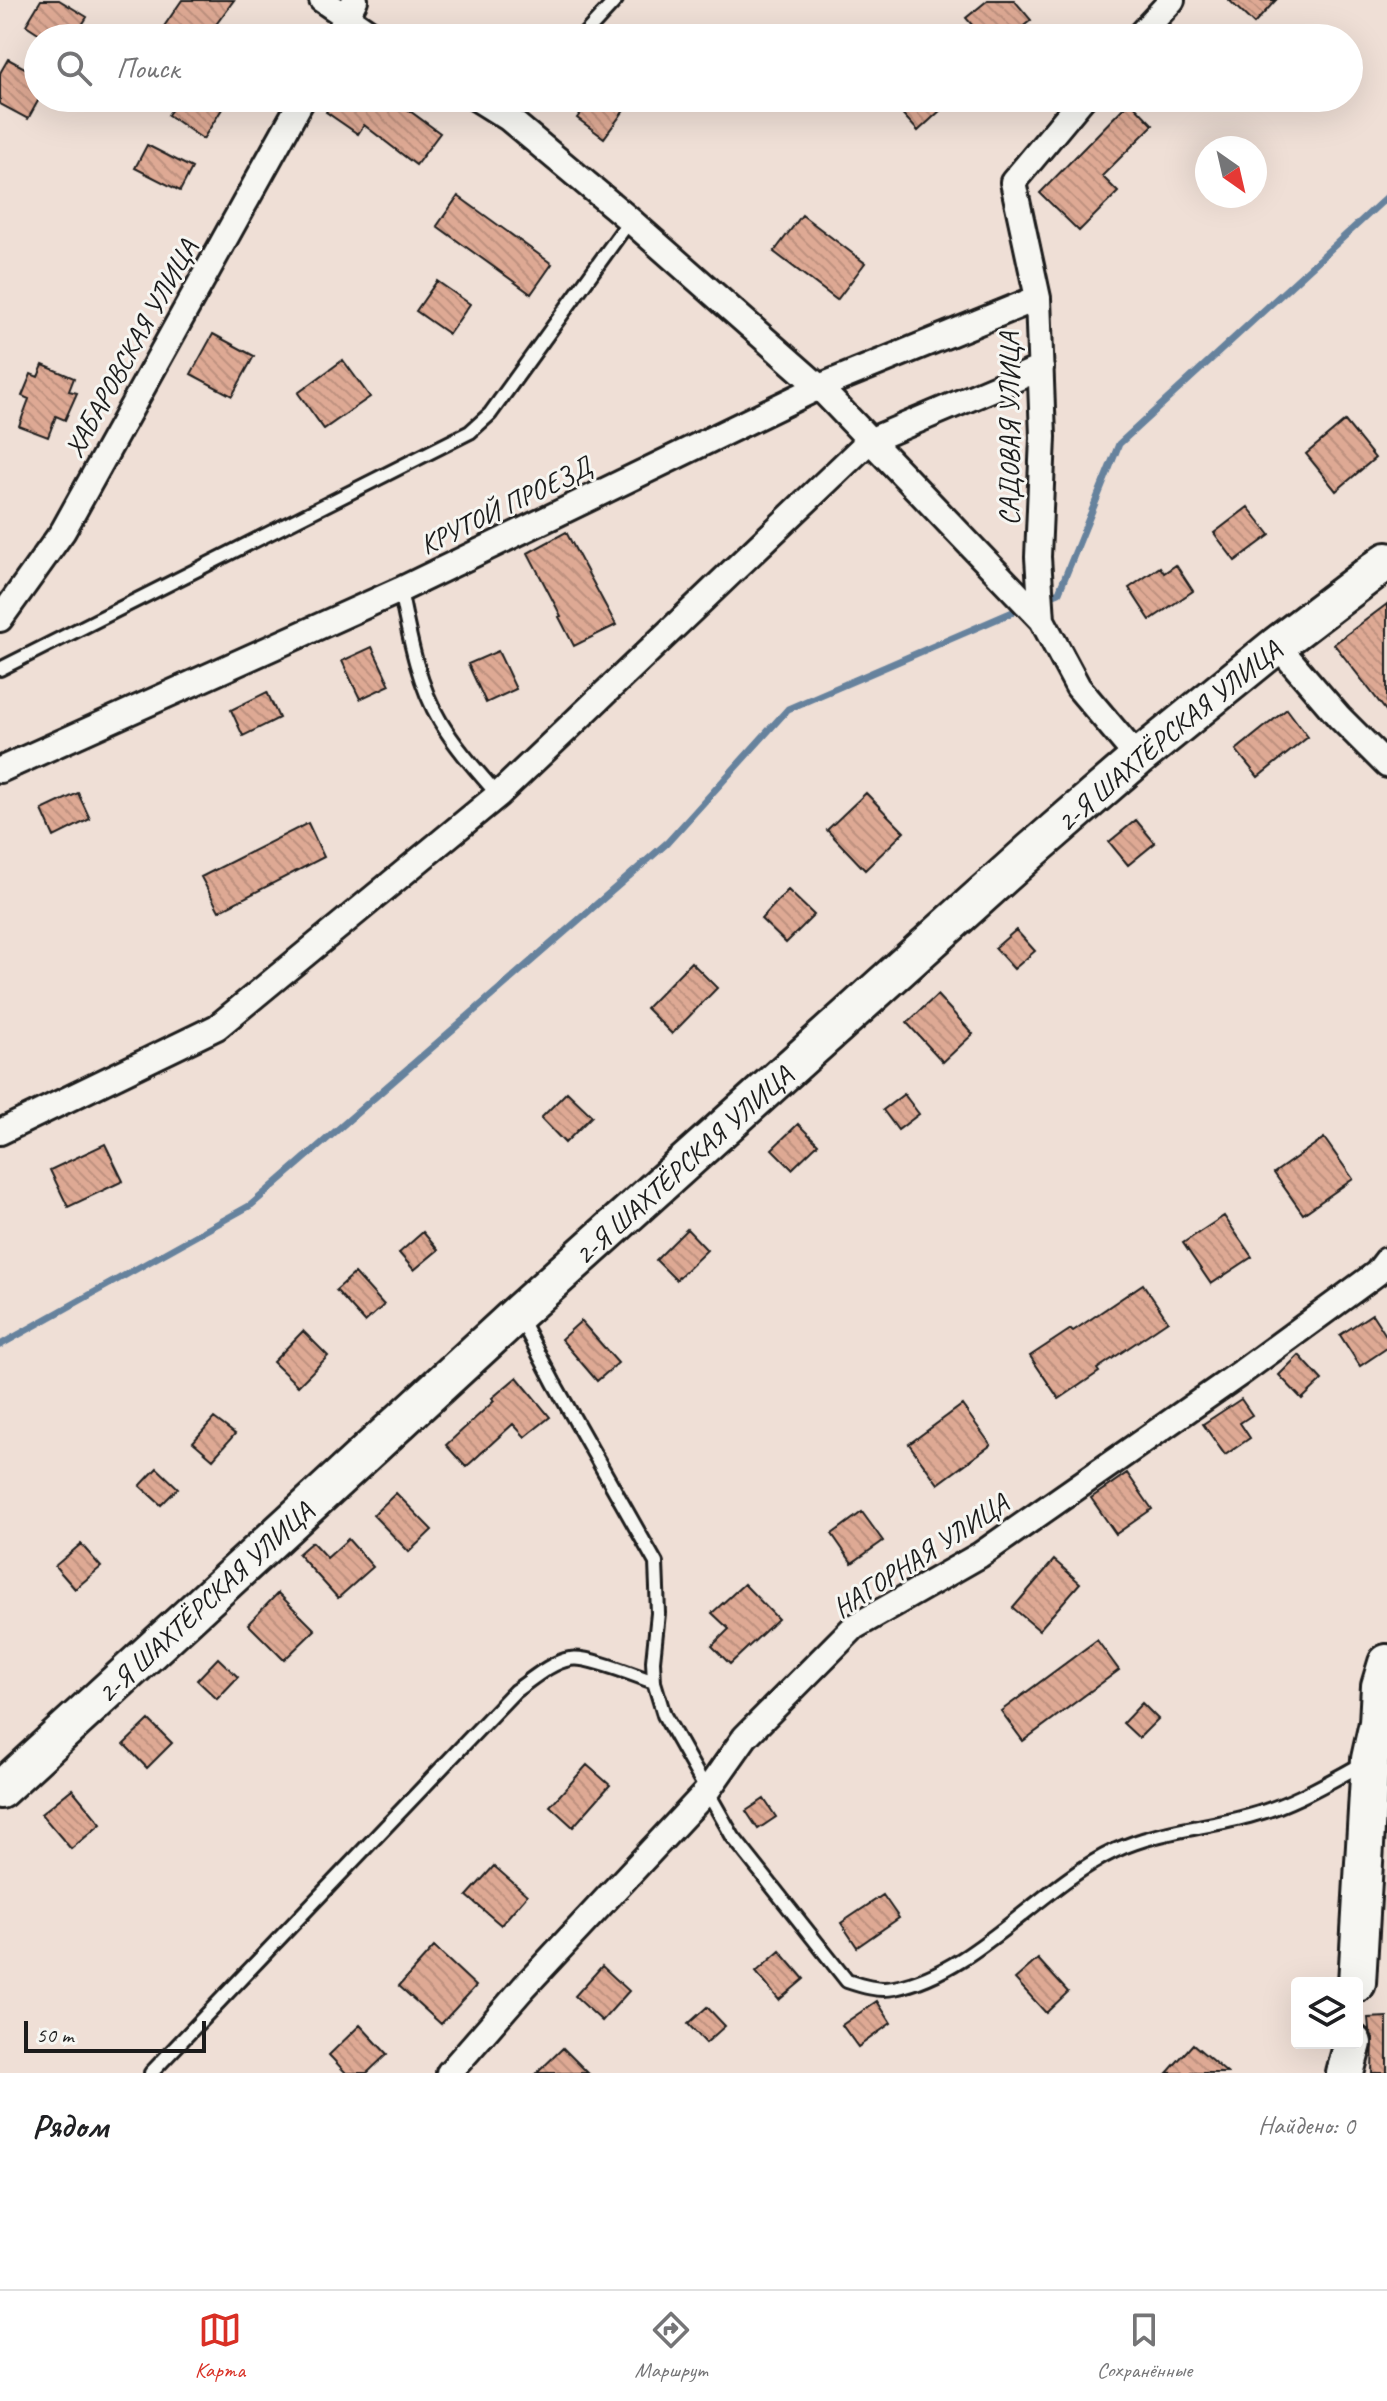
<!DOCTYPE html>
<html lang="ru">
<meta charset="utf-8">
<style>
body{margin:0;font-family:Caveat,sans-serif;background:#f2f2f2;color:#202124}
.controls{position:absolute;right:24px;bottom:24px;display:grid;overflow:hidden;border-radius:8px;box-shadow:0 8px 32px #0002}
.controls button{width:72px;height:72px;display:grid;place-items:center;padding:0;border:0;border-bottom:2px solid #e0e0e0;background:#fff;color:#202124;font:40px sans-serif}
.compass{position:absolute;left:1195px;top:136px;width:72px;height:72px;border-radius:50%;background:#fff;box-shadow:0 8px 32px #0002;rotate:146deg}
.scale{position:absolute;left:24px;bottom:20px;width:182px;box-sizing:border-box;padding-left:8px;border:4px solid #1c1c1c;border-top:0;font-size:22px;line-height:28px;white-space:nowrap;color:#1c1c1c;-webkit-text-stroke:6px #f6f6f2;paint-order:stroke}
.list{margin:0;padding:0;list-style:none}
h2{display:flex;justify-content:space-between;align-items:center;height:104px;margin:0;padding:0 32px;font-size:34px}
h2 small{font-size:26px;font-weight:400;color:#757577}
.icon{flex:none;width:44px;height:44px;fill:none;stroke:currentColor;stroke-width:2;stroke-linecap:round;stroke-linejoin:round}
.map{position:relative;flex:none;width:1387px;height:2073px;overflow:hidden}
.search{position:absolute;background:#fff;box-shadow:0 8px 32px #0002;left:24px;right:24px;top:24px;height:88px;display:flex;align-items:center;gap:20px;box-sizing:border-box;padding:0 28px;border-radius:44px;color:#757577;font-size:30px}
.sheet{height:216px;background:#fff}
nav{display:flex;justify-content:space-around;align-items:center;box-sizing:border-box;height:112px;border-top:2px solid #e0e0e0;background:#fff;font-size:22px;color:#757577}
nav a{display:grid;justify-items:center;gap:4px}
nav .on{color:#d93025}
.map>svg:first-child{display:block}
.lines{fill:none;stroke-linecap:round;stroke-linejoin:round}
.stream{stroke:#66829d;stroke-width:7}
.building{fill:url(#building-back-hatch);stroke:#1c1c1c;stroke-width:2}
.lane-casing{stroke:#1c1c1c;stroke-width:18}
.street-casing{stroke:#1c1c1c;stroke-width:30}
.secondary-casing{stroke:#1c1c1c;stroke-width:42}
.lane{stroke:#f6f6f2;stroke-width:12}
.street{stroke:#f6f6f2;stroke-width:24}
.secondary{stroke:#f6f6f2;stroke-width:36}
.labels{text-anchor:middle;stroke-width:6;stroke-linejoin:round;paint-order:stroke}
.street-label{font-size:28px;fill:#1c1c1c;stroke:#f6f6f2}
</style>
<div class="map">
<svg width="1387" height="2073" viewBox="0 0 1387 2073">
<defs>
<pattern id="building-back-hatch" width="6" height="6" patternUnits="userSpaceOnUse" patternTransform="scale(2)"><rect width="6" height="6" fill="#dea994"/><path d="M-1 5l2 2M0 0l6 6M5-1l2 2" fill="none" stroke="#be917f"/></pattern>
</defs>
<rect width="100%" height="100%" fill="#efdfd6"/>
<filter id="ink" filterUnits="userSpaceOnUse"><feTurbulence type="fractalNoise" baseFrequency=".0125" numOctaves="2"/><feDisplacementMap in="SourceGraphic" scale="16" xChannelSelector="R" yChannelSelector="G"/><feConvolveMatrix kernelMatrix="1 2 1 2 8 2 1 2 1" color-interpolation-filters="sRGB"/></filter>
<g filter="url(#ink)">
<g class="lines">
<!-- stream -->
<path class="stream" d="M 1044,598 L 1059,592 L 1119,444 L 1387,197
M 0,1345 L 251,1205 L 667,843 L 788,709 L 1022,608"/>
</g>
<!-- building -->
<path class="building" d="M 41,0 L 59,0 L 87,17 L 74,38 L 46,38 L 26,25 Z
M 182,0 L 234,0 L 206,38 L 156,38 Z
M 988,0 L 1014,0 L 1031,20 L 1009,38 L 983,38 L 966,18 Z
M 1229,0 L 1276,0 L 1254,24 Z
M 8,59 L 38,75 L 38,101 L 28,119 L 0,104 L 0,73 Z
M 179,98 L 205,98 L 222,109 L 203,139 L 168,115 Z
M 335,98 L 392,98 L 440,133 L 416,165 L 364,125 L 358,134 L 326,112 Z
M 592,98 L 633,98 L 604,138 L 577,118 Z
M 888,98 L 954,98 L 918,131 Z
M 1130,101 L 1153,125 L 1102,176 L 1118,192 L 1079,231 L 1040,193 Z
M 147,145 L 192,168 L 180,191 L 135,168 Z
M 458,196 L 552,264 L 531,294 L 437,226 Z
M 802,215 L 865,263 L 837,300 L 774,252 Z
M 437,281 L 470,304 L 449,334 L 416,311 Z
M 213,334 L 254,356 L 232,396 L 191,374 Z
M 343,360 L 370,397 L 324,429 L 298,393 Z
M 43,365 L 74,378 L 69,391 L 77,393 L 65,420 L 56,416 L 48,437 L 19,426 L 29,399 L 22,396 L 31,374 L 38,377 Z
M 1345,421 L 1375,458 L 1336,491 L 1306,454 Z
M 1248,507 L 1270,535 L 1235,561 L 1214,533 Z
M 566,532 L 616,625 L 574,646 L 559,617 L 561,616 L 528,553 Z
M 1176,565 L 1193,591 L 1150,620 L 1129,588 L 1160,567 L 1164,573 Z
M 1387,604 L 1387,712 L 1334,644 Z
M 372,647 L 390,685 L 360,699 L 342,661 Z
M 498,651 L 516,689 L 486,703 L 468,664 Z
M 267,692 L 279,718 L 243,736 L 231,710 Z
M 1287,709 L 1308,737 L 1258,777 L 1236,750 Z
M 78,793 L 90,819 L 54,837 L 42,810 Z
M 866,793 L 904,832 L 865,870 L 827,830 Z
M 1136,820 L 1155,843 L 1128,865 L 1109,842 Z
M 308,823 L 324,857 L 219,911 L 201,877 Z
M 788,890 L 814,915 L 786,943 L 761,919 Z
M 1016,930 L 1035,951 L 1014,969 L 995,948 Z
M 691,962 L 717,988 L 672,1034 L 646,1008 Z
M 937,995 L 973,1034 L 943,1062 L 907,1023 Z
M 567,1092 L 592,1116 L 565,1143 L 541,1118 Z
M 904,1094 L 919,1114 L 898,1130 L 883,1110 Z
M 798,1124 L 818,1144 L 792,1169 L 772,1149 Z
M 1324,1138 L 1353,1179 L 1303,1214 L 1274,1173 Z
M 105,1144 L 123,1181 L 68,1207 L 50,1170 Z
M 1224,1216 L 1252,1257 L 1211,1284 L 1183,1243 Z
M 687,1229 L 707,1250 L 676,1280 L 656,1260 Z
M 423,1232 L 438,1250 L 414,1270 L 399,1253 Z
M 355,1273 L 384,1305 L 365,1322 L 336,1290 Z
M 1143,1284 L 1168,1321 L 1097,1369 L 1099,1372 L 1059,1399 L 1030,1356 L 1071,1329 L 1073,1331 Z
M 1372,1314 L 1387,1337 L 1387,1348 L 1360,1366 L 1340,1335 Z
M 581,1321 L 618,1363 L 597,1381 L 561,1339 Z
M 303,1331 L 328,1356 L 298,1386 L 273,1362 Z
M 1299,1355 L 1322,1380 L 1302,1399 L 1279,1375 Z
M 517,1377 L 550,1417 L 525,1437 L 513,1424 L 466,1467 L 446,1445 L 494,1401 L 492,1398 Z
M 1241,1399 L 1252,1415 L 1240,1423 L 1250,1438 L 1225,1455 L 1203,1424 Z
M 962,1405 L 991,1445 L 938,1484 L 909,1444 Z
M 214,1418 L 235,1434 L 213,1459 L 193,1442 Z
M 157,1468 L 178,1488 L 161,1505 L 140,1486 Z
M 1127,1473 L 1152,1509 L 1116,1534 L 1091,1498 Z
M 396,1493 L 432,1530 L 409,1552 L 373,1515 Z
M 862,1512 L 883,1541 L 852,1563 L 832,1534 Z
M 348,1539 L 373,1567 L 338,1598 L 298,1554 L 312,1542 L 327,1558 Z
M 81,1544 L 101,1567 L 75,1589 L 55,1566 Z
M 1054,1560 L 1080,1583 L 1039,1630 L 1013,1608 Z
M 744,1584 L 778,1619 L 730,1664 L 712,1646 L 729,1629 L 712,1613 Z
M 278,1593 L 315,1630 L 284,1660 L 248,1624 Z
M 1097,1640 L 1119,1670 L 1023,1741 L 1001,1711 Z
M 218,1658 L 238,1677 L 217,1699 L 197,1680 Z
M 1142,1703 L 1158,1719 L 1139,1738 L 1123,1723 Z
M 149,1720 L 172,1743 L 147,1768 L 124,1744 Z
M 587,1765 L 610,1785 L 573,1827 L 550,1806 Z
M 72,1789 L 101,1824 L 71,1849 L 41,1814 Z
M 764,1799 L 776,1817 L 758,1829 L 746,1811 Z
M 494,1866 L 527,1895 L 501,1925 L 467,1896 Z
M 883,1895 L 899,1918 L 857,1947 L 841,1923 Z
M 434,1947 L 476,1986 L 441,2024 L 399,1986 Z
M 780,1951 L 804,1979 L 779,2000 L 756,1972 Z
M 1038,1959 L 1068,1992 L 1046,2013 L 1015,1979 Z
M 602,1966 L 629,1991 L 602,2021 L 575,1996 Z
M 877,2001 L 891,2023 L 858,2047 L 842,2025 Z
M 707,2007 L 725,2026 L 706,2043 L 688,2024 Z
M 1387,2017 L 1387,2073 L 1372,2073 L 1373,2038 L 1369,2029 L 1368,2018 Z
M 360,2025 L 387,2054 L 367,2073 L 346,2073 L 329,2055 Z
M 1193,2044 L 1227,2073 L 1167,2073 Z
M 563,2048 L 588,2073 L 537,2073 Z"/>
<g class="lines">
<defs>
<path id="lane" d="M 581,38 L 616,0
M 508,118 L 526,98
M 400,590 C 409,634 417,682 440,721 C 456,748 478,772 498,795
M 0,669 L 470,432 L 490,414 L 630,220
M 520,1318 L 554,1383 L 656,1563 L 658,1613 L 653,1661 L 654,1682 L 664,1715 L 733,1837 L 847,1981 C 862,1986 878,1991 894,1988 C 976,1972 1040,1886 1114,1851 C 1156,1831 1205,1828 1249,1816 C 1291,1805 1327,1783 1364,1763
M 151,2073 L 515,1691 C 531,1680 551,1662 570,1659 C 587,1655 636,1676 654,1682"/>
<path id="street" d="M 322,0 L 377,38
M 336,38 L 355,0
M 1137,38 L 1172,0
M 476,98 L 508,118 L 630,220 L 819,387 L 1042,620
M 1083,98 L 1013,182 L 1038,298 L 1043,437 L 1038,557 L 1042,620 L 1078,687 L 1138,758
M 0,619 L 63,531 L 303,98
M 1277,645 L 1339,717 L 1387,765
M 0,770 L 400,590 L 819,387 L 1038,298
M 0,1132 L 217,1027 L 498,795 L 869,441 L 1041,368
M 449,2073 L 524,1987 L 707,1791 L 745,1737 L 854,1627 L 980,1555 L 1242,1372 L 1377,1273 L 1387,1260"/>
<g id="secondary">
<path id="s1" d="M 0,1790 L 518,1313 L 1031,851 L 1138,758 L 1277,645 L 1387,561"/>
<path d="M 1357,1983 L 1370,1759 L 1378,1723 L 1380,1686 L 1387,1663"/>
<path d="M 1345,2073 L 1353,2043"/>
</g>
</defs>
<!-- lane casing -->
<use href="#lane" class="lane-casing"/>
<!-- street casing -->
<use href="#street" class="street-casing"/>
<!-- secondary casing -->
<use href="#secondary" class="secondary-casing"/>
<!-- lane -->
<use href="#lane" class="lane"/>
<!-- street -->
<use href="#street" class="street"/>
<!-- secondary -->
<use href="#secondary" class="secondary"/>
</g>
</g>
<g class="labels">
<!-- street labels -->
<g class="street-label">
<text transform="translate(130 348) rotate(-61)" y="10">ХАБАРОВСКАЯ УЛИЦА</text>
<text transform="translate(1009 429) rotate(-90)" y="10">САДОВАЯ УЛИЦА</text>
<text transform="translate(505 505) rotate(-26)" y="10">КРУТОЙ ПРОЕЗД</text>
<text dy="10" stroke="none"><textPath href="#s1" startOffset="1574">2-Я ШАХТЁРСКАЯ УЛИЦА</textPath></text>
<text dy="10" stroke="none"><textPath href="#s1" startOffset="926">2-Я ШАХТЁРСКАЯ УЛИЦА</textPath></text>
<text transform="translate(920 1555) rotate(-33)" y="10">НАГОРНАЯ УЛИЦА</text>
<text dy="10" stroke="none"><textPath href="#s1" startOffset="278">2-Я ШАХТЁРСКАЯ УЛИЦА</textPath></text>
</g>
</g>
</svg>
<div class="controls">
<button><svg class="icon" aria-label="layers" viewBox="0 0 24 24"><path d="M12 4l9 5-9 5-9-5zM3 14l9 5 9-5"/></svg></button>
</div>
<svg class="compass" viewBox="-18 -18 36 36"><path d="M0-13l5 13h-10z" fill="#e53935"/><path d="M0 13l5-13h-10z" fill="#757577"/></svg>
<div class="scale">50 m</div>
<div class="search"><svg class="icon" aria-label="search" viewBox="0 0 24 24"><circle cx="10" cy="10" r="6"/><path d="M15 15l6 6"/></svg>Поиск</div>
</div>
<section class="sheet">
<h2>Рядом<small>Найдено: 0</small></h2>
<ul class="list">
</ul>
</section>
<nav>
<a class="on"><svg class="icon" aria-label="map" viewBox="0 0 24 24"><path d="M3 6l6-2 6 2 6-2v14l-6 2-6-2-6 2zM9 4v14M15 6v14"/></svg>Карта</a>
<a><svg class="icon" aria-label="directions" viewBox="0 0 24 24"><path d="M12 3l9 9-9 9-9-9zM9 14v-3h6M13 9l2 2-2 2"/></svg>Маршрут</a>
<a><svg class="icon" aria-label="saved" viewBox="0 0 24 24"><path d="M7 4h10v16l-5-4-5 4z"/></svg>Сохранённые</a>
</nav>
